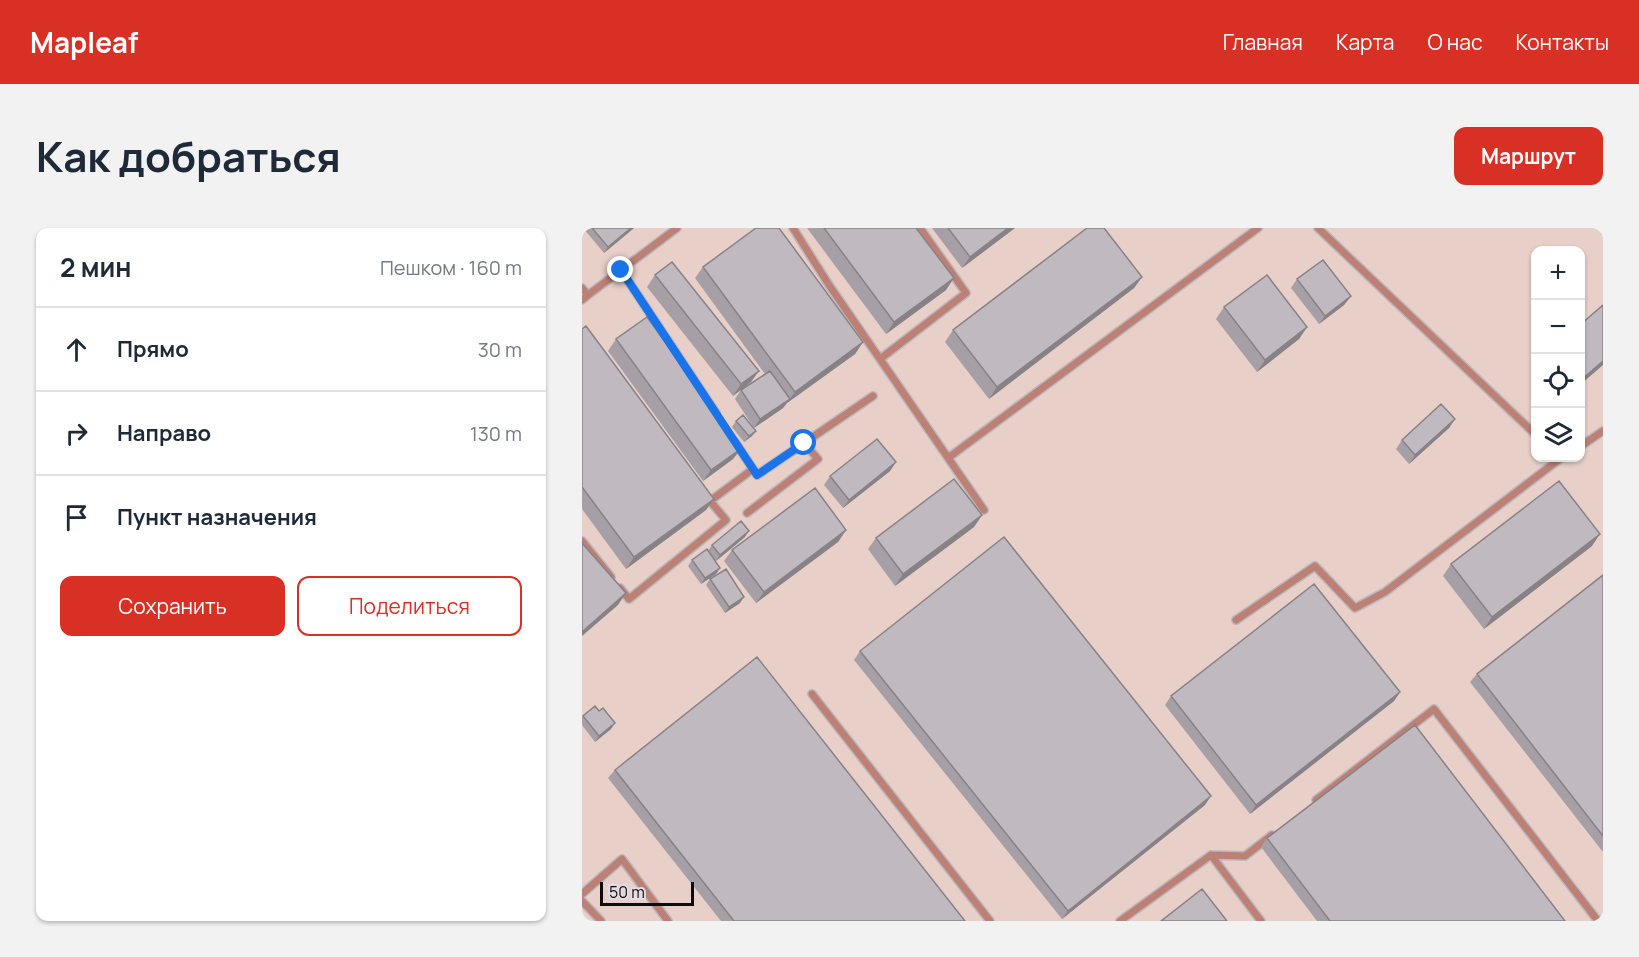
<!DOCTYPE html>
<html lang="ru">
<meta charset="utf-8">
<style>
body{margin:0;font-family:Manrope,sans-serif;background:#f2f2f3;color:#1f2937}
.controls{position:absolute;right:18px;top:18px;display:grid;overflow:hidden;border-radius:12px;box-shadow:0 2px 4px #0004}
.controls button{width:54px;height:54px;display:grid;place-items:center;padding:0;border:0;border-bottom:2px solid #e0e1e3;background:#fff;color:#1f2937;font:30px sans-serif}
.scale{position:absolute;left:18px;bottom:15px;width:94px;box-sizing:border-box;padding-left:6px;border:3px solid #0e0b0e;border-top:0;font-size:16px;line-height:21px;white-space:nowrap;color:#0e0b0e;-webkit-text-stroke:4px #e4dce3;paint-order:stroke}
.stop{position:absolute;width:18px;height:18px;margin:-14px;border:4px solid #1a73e8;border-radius:50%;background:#fff}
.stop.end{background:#1a73e8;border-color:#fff;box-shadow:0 2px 6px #0008}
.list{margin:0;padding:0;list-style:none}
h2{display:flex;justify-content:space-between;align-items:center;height:78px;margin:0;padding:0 24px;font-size:26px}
h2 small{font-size:20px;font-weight:400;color:#747a83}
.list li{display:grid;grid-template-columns:39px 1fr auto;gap:18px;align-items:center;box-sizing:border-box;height:84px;padding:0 24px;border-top:2px solid #e0e1e3}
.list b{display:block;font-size:22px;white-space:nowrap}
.list em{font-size:20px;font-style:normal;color:#747a83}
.actions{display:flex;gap:12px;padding:18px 24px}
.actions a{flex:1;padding:14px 0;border:2px solid #d93025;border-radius:12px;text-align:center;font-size:21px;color:#d93025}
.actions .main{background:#d93025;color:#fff}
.icon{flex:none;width:33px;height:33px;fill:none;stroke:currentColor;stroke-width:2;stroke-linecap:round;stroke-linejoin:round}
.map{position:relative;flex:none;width:1021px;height:693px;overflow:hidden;border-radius:12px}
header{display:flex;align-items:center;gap:36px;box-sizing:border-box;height:84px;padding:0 30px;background:#d93025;color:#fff}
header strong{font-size:28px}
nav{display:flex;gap:33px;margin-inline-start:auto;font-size:21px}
.intro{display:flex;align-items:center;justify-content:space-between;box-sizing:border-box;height:144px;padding:0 36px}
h1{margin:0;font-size:42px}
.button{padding:15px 27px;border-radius:12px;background:#d93025;color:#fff;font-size:21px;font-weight:700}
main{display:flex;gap:36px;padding:0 36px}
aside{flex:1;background:#fff;border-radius:12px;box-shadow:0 2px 4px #0004}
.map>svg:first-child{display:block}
.industrial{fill:#e8cfc8;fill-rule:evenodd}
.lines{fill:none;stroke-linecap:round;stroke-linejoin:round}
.lane-casing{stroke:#bdb6bd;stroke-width:10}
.lane{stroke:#bc8075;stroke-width:7}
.wall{fill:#a69fa5}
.shaded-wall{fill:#878286}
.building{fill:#c1b9c0;stroke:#878286;stroke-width:1.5}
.route{stroke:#1a73e8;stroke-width:8}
</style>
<header>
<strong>Mapleaf</strong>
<nav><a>Главная</a><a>Карта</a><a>О нас</a><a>Контакты</a></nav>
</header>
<div class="intro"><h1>Как добраться</h1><a class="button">Маршрут</a></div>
<main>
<aside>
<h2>2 мин<small>Пешком · 160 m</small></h2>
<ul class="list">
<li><svg class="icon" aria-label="ahead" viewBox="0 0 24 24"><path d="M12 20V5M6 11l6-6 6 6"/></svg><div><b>Прямо</b></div><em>30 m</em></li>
<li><svg class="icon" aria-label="right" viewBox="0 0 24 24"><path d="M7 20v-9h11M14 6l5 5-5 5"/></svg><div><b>Направо</b></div><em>130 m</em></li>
<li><svg class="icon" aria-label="arrive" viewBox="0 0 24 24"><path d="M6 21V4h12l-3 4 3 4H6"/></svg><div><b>Пункт назначения</b></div></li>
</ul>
<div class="actions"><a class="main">Сохранить</a><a>Поделиться</a></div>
</aside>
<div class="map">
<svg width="1021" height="693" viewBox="0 0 1021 693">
<rect width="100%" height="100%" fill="#e4dce3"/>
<!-- industrial -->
<path class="industrial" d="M 0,0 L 1021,0 L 1021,693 L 0,693 ZM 954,22 L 999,22 L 999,230 L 954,230 Z"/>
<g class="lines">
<defs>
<path id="lane" d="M 211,0 L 247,57 L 402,282
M 736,0 L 954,207
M 39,42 L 134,185
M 0,60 L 6,67 L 0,72
M 6,67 L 95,0
M 298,131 L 384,65 L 338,0
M 153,214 L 175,247 L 291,168
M 999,218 L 1021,203
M 366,230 L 676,0
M 165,285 L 236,231 L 222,215
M 0,313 L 29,349
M 38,360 L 47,371 L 144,292 L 128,273 L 171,241
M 654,392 L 733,338 L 773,380 L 803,364 L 979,230
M 230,466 L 408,693
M 734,572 L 852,481 L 1016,693
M 629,627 L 679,693
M 0,666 L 40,631 L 86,693
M 0,673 L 19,693
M 538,693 L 629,627 L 663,628 L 690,607"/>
</defs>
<!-- lane casing -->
<use href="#lane" class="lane-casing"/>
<!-- lane -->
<use href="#lane" class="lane"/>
</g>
<!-- wall -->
<path class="wall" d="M 1,0 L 52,0 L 22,25 Z
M 225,0 L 334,0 L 364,62 L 304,106 Z
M 350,0 L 433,0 L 380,40 Z
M 121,39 L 281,114 L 273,126 L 205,175 L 201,180 L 172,200 L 153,171 L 159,162 L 183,146 L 113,50 Z
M 73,47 L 169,154 L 151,168 L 65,59 Z
M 560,49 L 552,60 L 407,171 L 363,114 L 371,102 Z
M 715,51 L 769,68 L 762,77 L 737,96 L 709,60 Z
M 642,79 L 725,99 L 717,111 L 675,144 L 634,91 Z
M 0,101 L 132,271 L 124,282 L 44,341 L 0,281 Z
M 34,111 L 151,231 L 121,253 L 26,123 Z
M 873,191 L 867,200 L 827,236 L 814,221 L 820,212 Z
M 154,193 L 174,203 L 170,208 L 162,214 L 150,199 Z
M 314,234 L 308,243 L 261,280 L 242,257 L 248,248 Z
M 400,287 L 392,299 L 313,358 L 286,321 L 294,310 Z
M 264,302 L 256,314 L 174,375 L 142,333 L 150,322 Z
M 163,309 L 134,333 L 126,323 L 130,317 Z
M 1010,318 L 902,401 L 861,348 L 869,336 Z
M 110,332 L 138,340 L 134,346 L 119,356 L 106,338 Z
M 1021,347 L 1021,624 L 888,454 L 895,446 Z
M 128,351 L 158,375 L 143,385 L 124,357 Z
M 278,423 L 623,577 L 480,691 L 272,432 Z
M 818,464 L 812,473 L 668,586 L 583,477 L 589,468 Z
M 1,488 L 29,501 L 13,514 L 0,497 L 0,489 Z
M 33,542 L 383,693 L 139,693 L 26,550 Z
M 685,610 L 983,693 L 735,693 L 679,619 Z"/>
<!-- shaded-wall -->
<path class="shaded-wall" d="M 49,0 L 52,0 L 22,25 L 26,19 Z
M 426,0 L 433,0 L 380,40 L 388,29 Z
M 560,49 L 552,60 L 407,171 L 415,159 Z
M 372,50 L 364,62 L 304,106 L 312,94 Z
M 769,68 L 762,77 L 737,96 L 743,88 Z
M 725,99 L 717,111 L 675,144 L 683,132 Z
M 281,114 L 273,126 L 205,175 L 213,164 Z
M 1021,133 L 1021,137 L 999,156 L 999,152 Z
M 177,143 L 169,154 L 151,168 L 159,156 Z
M 208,171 L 201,180 L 172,200 L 178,191 Z
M 873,191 L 867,200 L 827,236 L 833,227 Z
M 174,203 L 170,208 L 162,214 L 167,208 Z
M 160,220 L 151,231 L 121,253 L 129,242 Z
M 314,234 L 308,243 L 261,280 L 267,272 Z
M 132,271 L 124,282 L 44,341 L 52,329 Z
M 400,287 L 392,299 L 313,358 L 321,346 Z
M 264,302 L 256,314 L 174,375 L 182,364 Z
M 167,303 L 163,309 L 134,333 L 138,327 Z
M 1018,306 L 1010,318 L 902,401 L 910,389 Z
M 138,340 L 134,346 L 119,356 L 123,350 Z
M 44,365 L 36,377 L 0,408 L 0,404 Z
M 162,369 L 158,375 L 143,385 L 147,379 Z
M 818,464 L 812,473 L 668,586 L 674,577 Z
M 33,495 L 29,501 L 13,514 L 17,508 Z
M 629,568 L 623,577 L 480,691 L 486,683 Z"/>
<!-- building -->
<path class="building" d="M 10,0 L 49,0 L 26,19 Z
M 174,0 L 197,0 L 281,114 L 213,164 L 121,39 Z
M 242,0 L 334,0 L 372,50 L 312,94 Z
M 366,0 L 426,0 L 388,29 Z
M 505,0 L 522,0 L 560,49 L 415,159 L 371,102 Z
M 741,32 L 769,68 L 743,88 L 715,51 Z
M 90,34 L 177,143 L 159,156 L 73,47 Z
M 685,47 L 725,99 L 683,132 L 642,79 Z
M 1021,77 L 1021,133 L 999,152 L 999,96 Z
M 65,89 L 160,220 L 129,242 L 34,111 Z
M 4,98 L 132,271 L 52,329 L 0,259 L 0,101 Z
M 188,143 L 208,171 L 178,191 L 159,162 Z
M 859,176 L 873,191 L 833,227 L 820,212 Z
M 161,187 L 174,203 L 167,208 L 154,193 Z
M 295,211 L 314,234 L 267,272 L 248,248 Z
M 372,251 L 400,287 L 321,346 L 294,310 Z
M 977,253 L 1018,306 L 910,389 L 869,336 Z
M 233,260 L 264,302 L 182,364 L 150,322 Z
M 159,293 L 167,303 L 138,327 L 130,317 Z
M 422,309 L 629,568 L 486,683 L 278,423 Z
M 0,315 L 44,365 L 0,404 Z
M 125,321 L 138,340 L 123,350 L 110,332 Z
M 144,341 L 162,369 L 147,379 L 128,351 Z
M 1021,347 L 1021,608 L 895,446 Z
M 732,356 L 818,464 L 674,577 L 589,468 Z
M 175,429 L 383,693 L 152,693 L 33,542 Z
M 13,478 L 17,483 L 21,480 L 33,495 L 17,508 L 1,488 Z
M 833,497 L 983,693 L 748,693 L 685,610 Z
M 620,661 L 645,693 L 579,693 Z"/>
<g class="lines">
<!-- route -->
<path class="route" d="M 39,42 L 175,247 L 222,215"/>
</g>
</svg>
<div class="controls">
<button>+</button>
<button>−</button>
<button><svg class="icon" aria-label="locate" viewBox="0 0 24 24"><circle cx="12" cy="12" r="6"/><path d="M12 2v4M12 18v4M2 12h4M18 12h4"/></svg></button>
<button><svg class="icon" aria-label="layers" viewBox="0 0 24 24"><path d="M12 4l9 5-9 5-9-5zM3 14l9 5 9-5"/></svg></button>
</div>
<div class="scale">50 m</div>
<div class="stop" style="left:222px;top:215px"></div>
<div class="stop end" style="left:39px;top:42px"></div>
</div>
</main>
